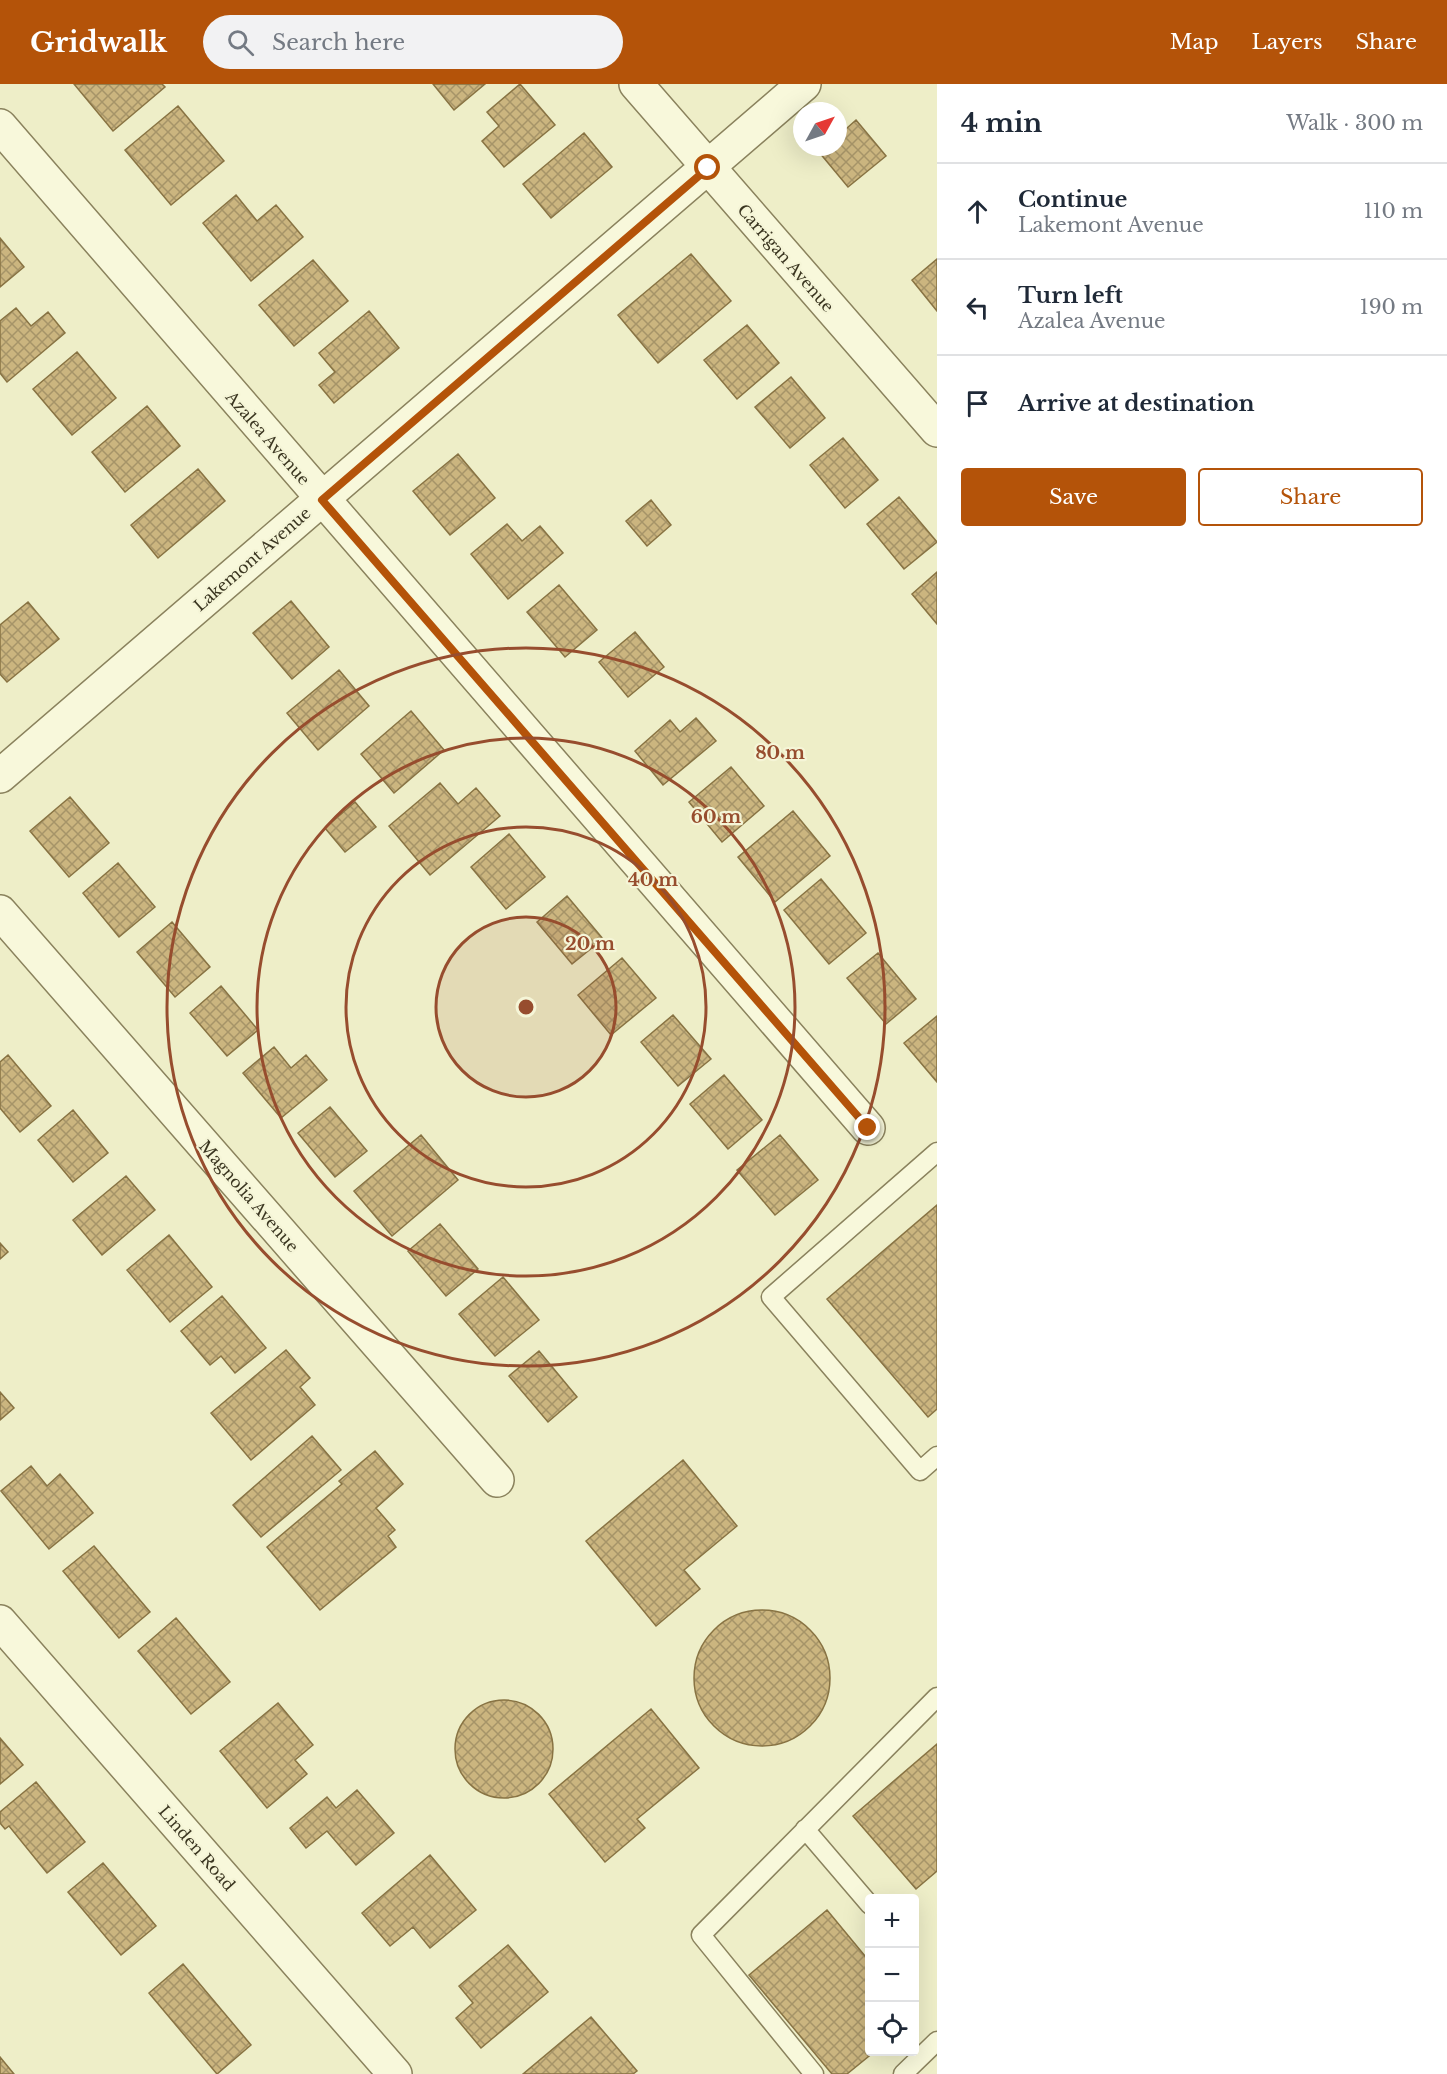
<!DOCTYPE html>
<meta charset="utf-8">
<style>
body{margin:0;font-family:"Libre Baskerville",serif;background:#f2f2f3;color:#1f2937}
.controls{position:absolute;right:18px;bottom:18px;display:grid;overflow:hidden;border-radius:6px;box-shadow:0 6px 24px #0002}
.controls button{width:54px;height:54px;display:grid;place-items:center;padding:0;border:0;border-bottom:2px solid #e0e1e3;background:#fff;color:#1f2937;font:30px sans-serif}
.compass{position:absolute;left:793px;top:18px;width:54px;height:54px;border-radius:50%;background:#fff;box-shadow:0 6px 24px #0002;rotate:50deg}
.stop{position:absolute;width:18px;height:18px;margin:-14px;border:4px solid #b45309;border-radius:50%;background:#fff}
.stop.end{background:#b45309;border-color:#fff;box-shadow:0 2px 6px #0008}
.list{margin:0;padding:0;list-style:none}
h2{display:flex;justify-content:space-between;align-items:center;height:78px;margin:0;padding:0 24px;font-size:26px}
h2 small{font-size:20px;font-weight:400;color:#747a83}
.list li{display:grid;grid-template-columns:39px 1fr auto;gap:18px;align-items:center;box-sizing:border-box;height:96px;padding:0 24px;border-top:2px solid #e0e1e3}
.list b{display:block;font-size:22px;white-space:nowrap}
.list p{margin:0;font-size:20px;white-space:nowrap;color:#747a83}
.list em{font-size:20px;font-style:normal;color:#747a83}
.actions{display:flex;gap:12px;padding:18px 24px}
.actions a{flex:1;padding:14px 0;border:2px solid #b45309;border-radius:6px;text-align:center;font-size:21px;color:#b45309}
.actions .main{background:#b45309;color:#fff}
.icon{flex:none;width:33px;height:33px;fill:none;stroke:currentColor;stroke-width:2;stroke-linecap:round;stroke-linejoin:round}
.map{position:relative;flex:none;width:937px;height:1990px;overflow:hidden}
header{display:flex;align-items:center;gap:36px;box-sizing:border-box;height:84px;padding:0 30px;background:#b45309;color:#fff}
header strong{font-size:28px}
nav{display:flex;gap:33px;margin-inline-start:auto;font-size:21px}
.search{width:420px;height:54px;background:#f2f2f3;display:flex;align-items:center;gap:15px;box-sizing:border-box;padding:0 21px;border-radius:33px;color:#747a83;font-size:22px}
main{display:flex}
aside{flex:1;background:#fff}
.map>svg:first-child{display:block}
.building{fill:url(#building-cross-hatch);stroke:#887343;stroke-width:1.5}
.lines{fill:none;stroke-linecap:round;stroke-linejoin:round}
.lane-casing{stroke:#8a825d;stroke-width:21}
.street-casing{stroke:#8a825d;stroke-width:36}
.lane{stroke:#f8f8db;stroke-width:18}
.street{stroke:#f8f8db;stroke-width:33}
.route{stroke:#b45309;stroke-width:8}
.ring{fill:none;stroke:#974d2e;stroke-width:3}
.labels{text-anchor:middle;stroke-width:4.5;stroke-linejoin:round;paint-order:stroke}
.street-label{font-size:16px;fill:#3a3520;stroke:#f5f5d7}
.centre{fill:#974d2e;stroke:#f5f5d7;stroke-width:3}
.ring-label{font-size:18px;text-anchor:middle;font-weight:bold;fill:#974d2e;stroke:#f5f5d7;stroke-width:4.5;stroke-linejoin:round;paint-order:stroke}
</style>
<header>
<strong>Gridwalk</strong>
<div class="search"><svg class="icon" aria-label="search" viewBox="0 0 24 24"><circle cx="10" cy="10" r="6"/><path d="M15 15l6 6"/></svg>Search here</div>
<nav><a>Map</a><a>Layers</a><a>Share</a></nav>
</header>
<main>
<div class="map">
<svg width="937" height="1990" viewBox="0 0 937 1990">
<defs>
<pattern id="building-cross-hatch" width="8" height="8" patternUnits="userSpaceOnUse" patternTransform="scale(1.5)"><rect width="8" height="8" fill="#cbb57f"/><path d="M0 0l8 8M0 8l8-8" fill="none" stroke="#a69468"/></pattern>
</defs>
<rect width="100%" height="100%" fill="#eeeec8"/>
<!-- building -->
<path class="building" d="M 74,0 L 162,0 L 165,3 L 113,47 Z
M 433,0 L 485,0 L 454,26 Z
M 520,0 L 555,41 L 504,83 L 482,57 L 499,42 L 487,28 Z
M 178,22 L 224,77 L 171,121 L 125,66 Z
M 856,36 L 886,72 L 848,103 L 819,68 L 825,63 L 838,63 L 838,52 Z
M 584,49 L 612,83 L 551,134 L 523,100 Z
M 236,111 L 257,137 L 276,121 L 303,153 L 251,197 L 203,139 Z
M 0,154 L 24,183 L 0,203 Z
M 691,170 L 731,217 L 658,279 L 618,231 Z
M 937,175 L 937,227 L 912,196 Z
M 313,176 L 348,217 L 294,262 L 259,221 Z
M 16,224 L 31,242 L 48,228 L 65,249 L 7,298 L 0,289 L 0,237 Z
M 369,227 L 399,264 L 334,319 L 319,301 L 335,288 L 319,269 Z
M 747,241 L 779,279 L 737,315 L 704,276 Z
M 77,268 L 116,314 L 72,351 L 33,305 Z
M 791,293 L 825,334 L 790,364 L 755,323 Z
M 147,322 L 180,362 L 125,408 L 92,368 Z
M 843,354 L 878,396 L 845,424 L 810,381 Z
M 458,370 L 495,414 L 450,451 L 413,407 Z
M 198,385 L 225,417 L 158,474 L 131,441 Z
M 899,413 L 937,458 L 904,485 L 867,440 Z
M 651,416 L 671,441 L 647,462 L 626,437 Z
M 507,440 L 522,457 L 540,442 L 563,469 L 508,515 L 471,470 Z
M 937,488 L 937,540 L 912,510 Z
M 559,501 L 597,546 L 565,573 L 527,528 Z
M 291,517 L 329,563 L 292,595 L 253,549 Z
M 28,518 L 59,555 L 7,598 L 0,590 L 0,541 Z
M 635,548 L 664,583 L 628,613 L 599,578 Z
M 339,586 L 369,622 L 318,666 L 287,629 Z
M 411,627 L 444,666 L 394,709 L 361,670 Z
M 696,634 L 716,657 L 663,701 L 635,667 L 670,636 L 680,648 Z
M 731,683 L 764,722 L 722,758 L 689,718 Z
M 440,699 L 458,720 L 476,704 L 500,732 L 430,791 L 389,742 Z
M 70,713 L 109,759 L 69,793 L 30,747 Z
M 355,718 L 376,743 L 345,768 L 325,744 Z
M 793,727 L 830,772 L 775,818 L 738,773 Z
M 509,750 L 545,793 L 506,825 L 471,783 Z
M 118,779 L 155,823 L 119,853 L 83,809 Z
M 821,795 L 866,849 L 829,880 L 784,826 Z
M 567,812 L 603,855 L 572,880 L 537,838 Z
M 172,838 L 210,883 L 175,913 L 137,868 Z
M 878,869 L 916,915 L 886,940 L 847,894 Z
M 622,874 L 656,914 L 611,951 L 578,911 Z
M 221,902 L 258,946 L 227,972 L 190,929 Z
M 673,931 L 711,975 L 678,1002 L 641,958 Z
M 937,932 L 937,998 L 904,959 Z
M 274,963 L 291,984 L 306,971 L 327,996 L 281,1034 L 243,989 Z
M 8,971 L 51,1022 L 20,1048 L 0,1024 L 0,978 Z
M 724,991 L 762,1036 L 728,1065 L 690,1020 Z
M 330,1023 L 367,1067 L 335,1093 L 298,1049 Z
M 73,1026 L 108,1069 L 73,1098 L 38,1056 Z
M 421,1051 L 458,1096 L 392,1152 L 354,1107 Z
M 780,1051 L 818,1096 L 775,1131 L 737,1086 Z
M 126,1092 L 155,1126 L 102,1171 L 73,1136 Z
M 937,1121 L 937,1325 L 928,1333 L 827,1215 Z
M 440,1140 L 478,1185 L 446,1212 L 408,1167 Z
M 169,1151 L 212,1203 L 170,1238 L 127,1186 Z
M 0,1159 L 8,1168 L 0,1175 Z
M 503,1193 L 539,1236 L 495,1272 L 459,1230 Z
M 222,1212 L 266,1264 L 235,1289 L 221,1272 L 210,1281 L 181,1247 Z
M 286,1266 L 310,1294 L 300,1303 L 315,1321 L 251,1376 L 211,1329 Z
M 539,1267 L 577,1313 L 548,1338 L 509,1292 Z
M 0,1308 L 14,1324 L 0,1336 Z
M 312,1352 L 341,1386 L 261,1453 L 233,1421 Z
M 375,1367 L 403,1400 L 376,1424 L 395,1446 L 388,1452 L 396,1463 L 320,1526 L 267,1463 L 342,1400 L 339,1397 Z
M 683,1376 L 737,1442 L 684,1486 L 700,1505 L 656,1542 L 586,1457 Z
M 31,1382 L 47,1402 L 60,1390 L 93,1429 L 49,1465 L 1,1407 Z
M 94,1462 L 150,1528 L 119,1554 L 63,1487 Z
M694 1594a68 68 0 1 1 136 0a68 68 0 1 1-136 0Z
M 176,1534 L 230,1598 L 191,1630 L 138,1567 Z
M455 1665a49 49 0 1 1 98 0a49 49 0 1 1-98 0Z
M 278,1619 L 313,1661 L 295,1676 L 307,1690 L 267,1724 L 220,1667 Z
M 651,1625 L 699,1684 L 637,1735 L 645,1744 L 605,1778 L 549,1710 Z
M 0,1654 L 23,1681 L 0,1700 Z
M 937,1660 L 937,1787 L 916,1805 L 853,1732 Z
M 36,1698 L 85,1758 L 47,1789 L 9,1742 L 5,1745 L 0,1739 L 0,1728 Z
M 357,1706 L 394,1749 L 356,1781 L 327,1747 L 306,1764 L 290,1744 L 327,1713 L 336,1724 Z
M 430,1771 L 476,1826 L 430,1864 L 413,1843 L 390,1862 L 362,1829 Z
M 103,1779 L 156,1842 L 121,1871 L 68,1808 Z
M 827,1826 L 870,1878 L 870,1968 L 874,1968 L 847,1990 L 832,1990 L 749,1891 Z
M 508,1861 L 548,1908 L 481,1964 L 456,1934 L 473,1919 L 459,1902 Z
M 183,1880 L 251,1961 L 217,1990 L 149,1909 Z
M 591,1933 L 637,1987 L 633,1990 L 523,1990 Z
M 0,1973 L 14,1990 L 0,1990 Z"/>
<g class="lines">
<defs>
<path id="lane" d="M 937,1068 L 771,1213 L 920,1387 L 937,1372
M 805,1745 L 870,1821
M 814,1990 L 701,1851 L 937,1613
M 903,1990 L 937,1957"/>
<path id="street" d="M 636,0 L 937,346
M 0,42 L 868,1044
M 0,692 L 804,0
M 0,828 L 497,1396
M 0,1538 L 395,1990"/>
</defs>
<!-- lane casing -->
<use href="#lane" class="lane-casing"/>
<!-- street casing -->
<use href="#street" class="street-casing"/>
<!-- lane -->
<use href="#lane" class="lane"/>
<!-- street -->
<use href="#street" class="street"/>
</g>
<g class="lines">
<!-- route -->
<path class="route" d="M 708,84 L 322,416 L 868,1044"/>
</g>
<!-- distance rings -->
<circle cx="526" cy="923" r="90" fill="#974d2e" fill-opacity=".12"/>
<g class="ring">
<circle cx="526" cy="923" r="90"/>
<circle cx="526" cy="923" r="180"/>
<circle cx="526" cy="923" r="269"/>
<circle cx="526" cy="923" r="359"/>
</g>
<g class="labels">
<!-- street labels -->
<g class="street-label">
<text transform="translate(786 174) rotate(49)" y="6">Carrigan Avenue</text>
<text transform="translate(268 354) rotate(49)" y="6">Azalea Avenue</text>
<text transform="translate(252 475) rotate(-41)" y="6">Lakemont Avenue</text>
<text transform="translate(249 1112) rotate(49)" y="6">Magnolia Avenue</text>
<text transform="translate(197 1764) rotate(49)" y="6">Linden Road</text>
</g>
</g>
<circle cx="526" cy="923" r="9" class="centre"/>
<g class="ring-label">
<text x="780" y="675">80 m</text>
<text x="716" y="739">60 m</text>
<text x="653" y="802">40 m</text>
<text x="590" y="866">20 m</text>
</g>
</svg>
<div class="controls">
<button>+</button>
<button>−</button>
<button><svg class="icon" aria-label="locate" viewBox="0 0 24 24"><circle cx="12" cy="12" r="6"/><path d="M12 2v4M12 18v4M2 12h4M18 12h4"/></svg></button>
</div>
<svg class="compass" viewBox="-18 -18 36 36"><path d="M0-13l5 13h-10z" fill="#e53935"/><path d="M0 13l5-13h-10z" fill="#747a83"/></svg>
<div class="stop" style="left:708px;top:84px"></div>
<div class="stop end" style="left:868px;top:1044px"></div>
</div>
<aside>
<h2>4 min<small>Walk · 300 m</small></h2>
<ul class="list">
<li><svg class="icon" aria-label="ahead" viewBox="0 0 24 24"><path d="M12 20V5M6 11l6-6 6 6"/></svg><div><b>Continue</b><p>Lakemont Avenue</p></div><em>110 m</em></li>
<li><svg class="icon" aria-label="left" viewBox="0 0 24 24"><path d="M17 20v-9H6M10 6l-5 5 5 5"/></svg><div><b>Turn left</b><p>Azalea Avenue</p></div><em>190 m</em></li>
<li><svg class="icon" aria-label="arrive" viewBox="0 0 24 24"><path d="M6 21V4h12l-3 4 3 4H6"/></svg><div><b>Arrive at destination</b></div></li>
</ul>
<div class="actions"><a class="main">Save</a><a>Share</a></div>
</aside>
</main>
